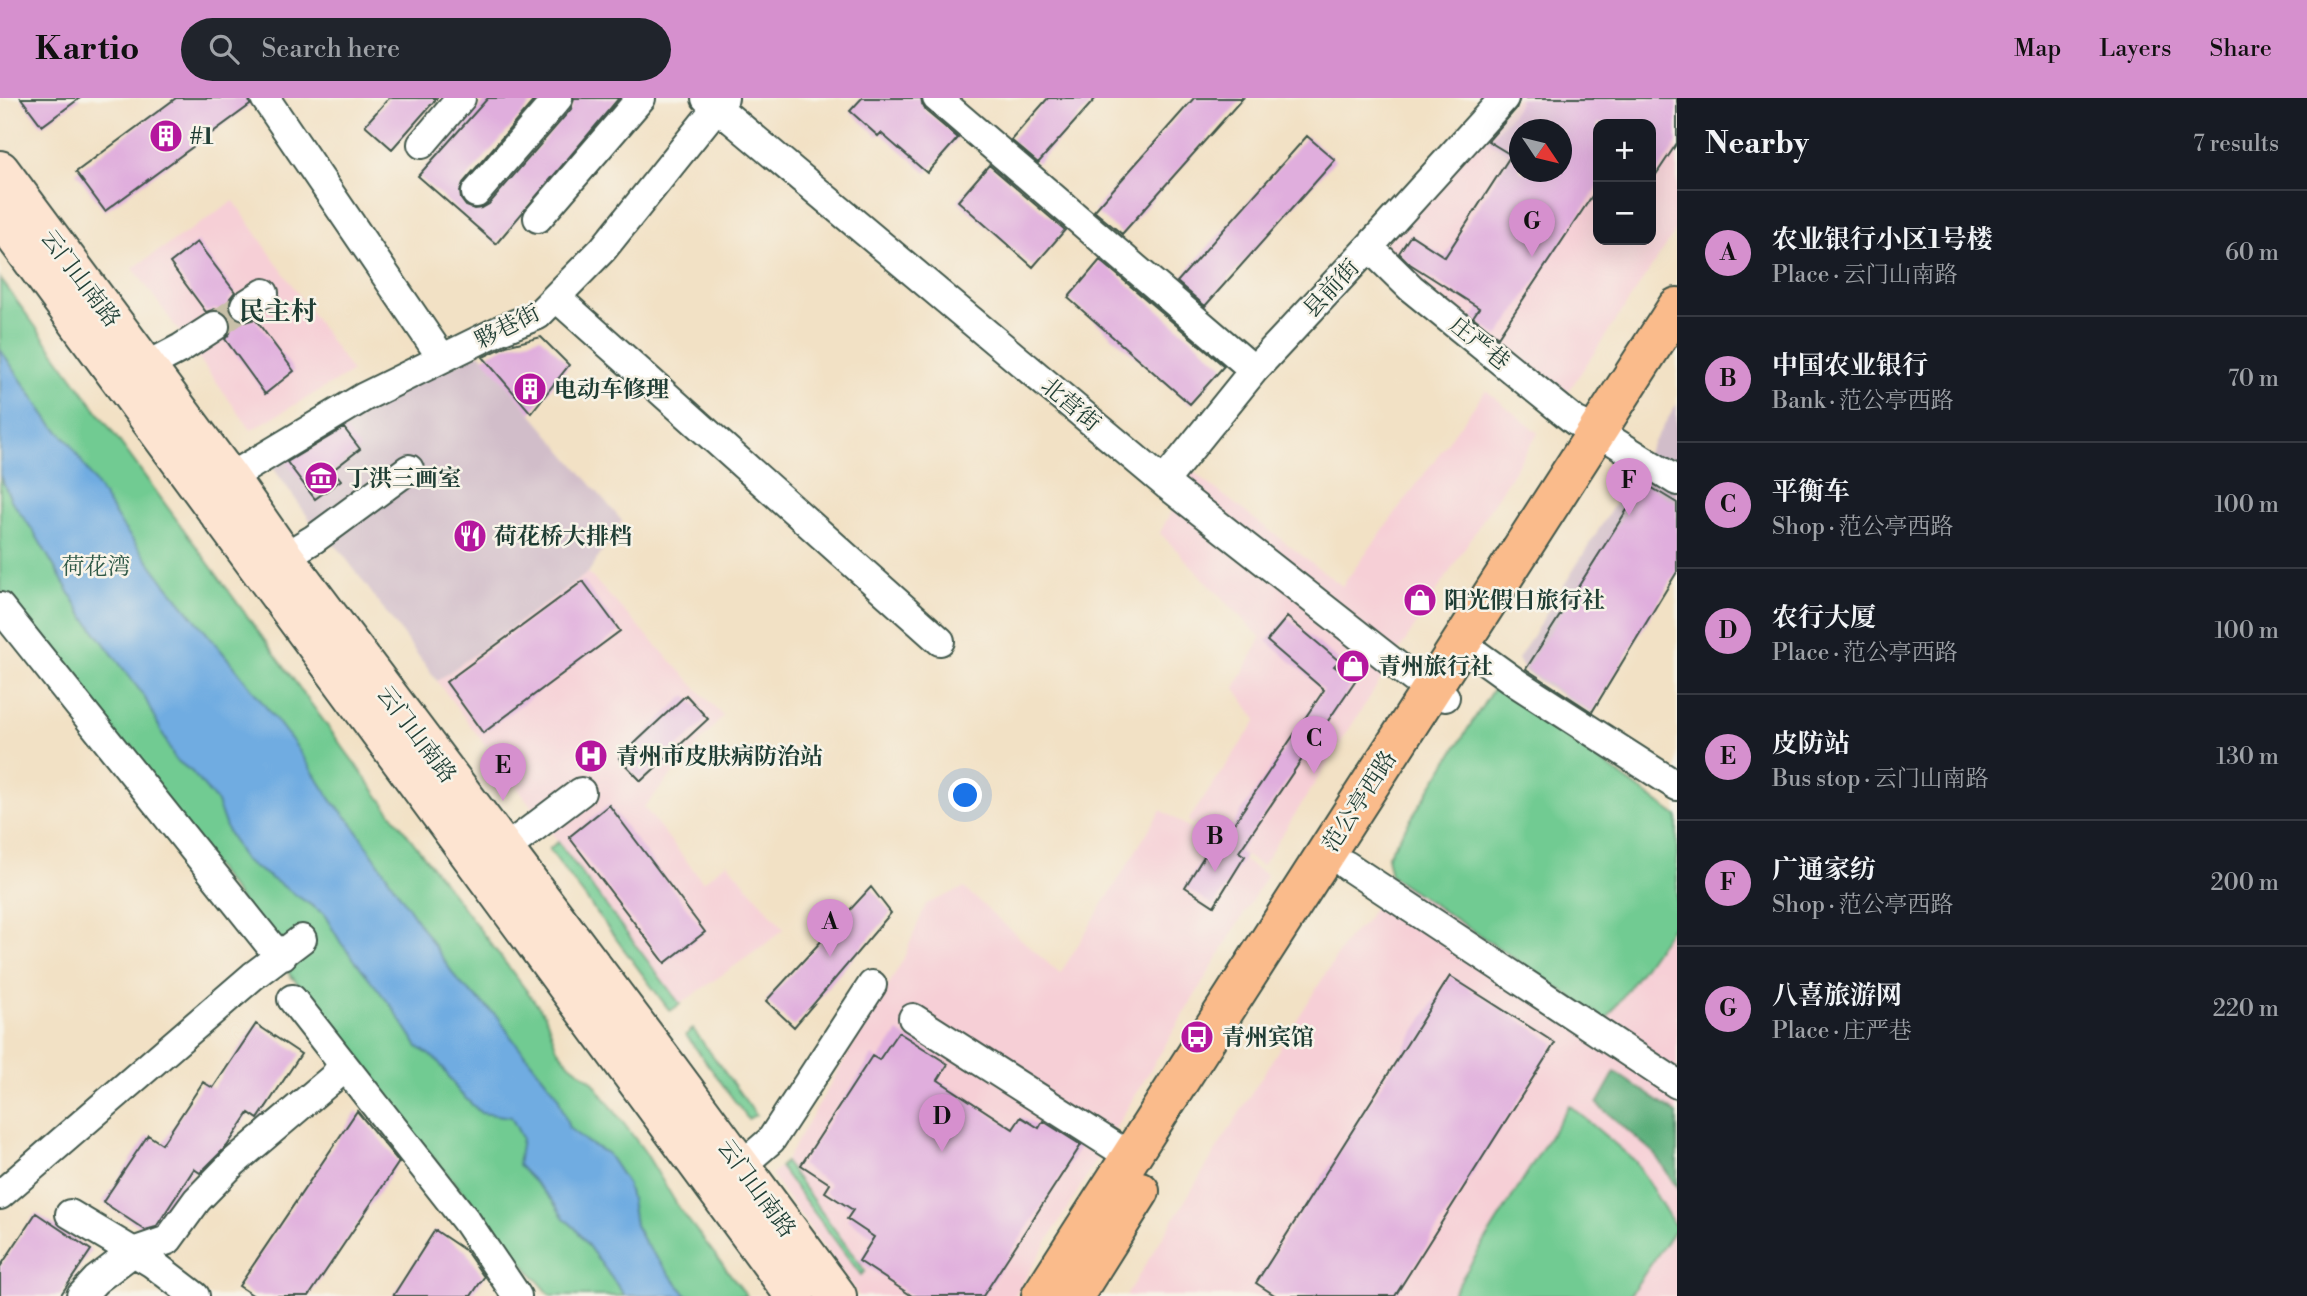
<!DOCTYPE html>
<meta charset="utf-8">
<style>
body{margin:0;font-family:"Libre Bodoni","Noto Serif SC",serif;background:#20242c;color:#f1f3f6}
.controls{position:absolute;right:21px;top:21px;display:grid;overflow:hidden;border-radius:14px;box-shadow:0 7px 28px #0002}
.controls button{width:63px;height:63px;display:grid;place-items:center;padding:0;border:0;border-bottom:2px solid #363941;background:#171b24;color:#f1f3f6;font:35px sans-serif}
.compass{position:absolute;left:1509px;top:21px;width:63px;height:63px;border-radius:50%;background:#171b24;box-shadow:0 7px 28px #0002;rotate:125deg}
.you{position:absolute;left:966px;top:698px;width:24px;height:24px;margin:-18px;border:5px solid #fff;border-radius:50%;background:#1a73e8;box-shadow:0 0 0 10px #1a73e833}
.badge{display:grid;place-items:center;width:46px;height:46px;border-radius:50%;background:#d690ce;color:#111;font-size:23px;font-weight:700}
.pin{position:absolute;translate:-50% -58px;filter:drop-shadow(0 2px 4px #0008)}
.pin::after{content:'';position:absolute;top:37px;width:24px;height:21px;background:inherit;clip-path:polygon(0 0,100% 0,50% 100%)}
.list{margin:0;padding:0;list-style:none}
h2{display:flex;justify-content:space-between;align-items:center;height:91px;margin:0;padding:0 28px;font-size:30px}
h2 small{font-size:23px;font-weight:400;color:#9ea1a6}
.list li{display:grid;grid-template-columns:46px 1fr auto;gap:21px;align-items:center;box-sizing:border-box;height:126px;padding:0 28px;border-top:2px solid #363941}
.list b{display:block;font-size:26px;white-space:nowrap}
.list p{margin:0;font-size:23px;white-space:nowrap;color:#9ea1a6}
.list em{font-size:23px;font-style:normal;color:#9ea1a6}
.icon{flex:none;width:38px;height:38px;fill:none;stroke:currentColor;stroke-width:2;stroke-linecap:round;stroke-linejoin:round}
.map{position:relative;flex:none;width:1677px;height:1198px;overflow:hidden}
header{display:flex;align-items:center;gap:42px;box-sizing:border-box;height:98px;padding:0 35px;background:#d690ce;color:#111}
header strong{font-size:33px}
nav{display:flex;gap:38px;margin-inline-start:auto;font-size:24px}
.search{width:490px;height:63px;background:#20242c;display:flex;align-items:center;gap:18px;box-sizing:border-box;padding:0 24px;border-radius:38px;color:#9ea1a6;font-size:26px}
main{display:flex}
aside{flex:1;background:#171b24}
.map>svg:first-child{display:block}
.built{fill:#f6cfd6;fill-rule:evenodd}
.industrial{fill:#d1bdc9}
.green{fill:#71cb92;stroke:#488463;stroke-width:2}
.forest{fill:#5caf7c;stroke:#3e7658;stroke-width:2}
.water{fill:#6face1;stroke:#47748a;stroke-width:2}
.building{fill:#e0aedd;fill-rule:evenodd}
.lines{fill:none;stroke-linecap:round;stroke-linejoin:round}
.street-tunnel{stroke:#c8c0a8;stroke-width:28;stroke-dasharray:28 14;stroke-linecap:butt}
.street-casing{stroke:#3f564a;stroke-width:32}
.secondary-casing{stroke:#3f564a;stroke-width:42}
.primary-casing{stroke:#3f564a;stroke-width:42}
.street{stroke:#fff;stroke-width:28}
.secondary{stroke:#fde4d1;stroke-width:38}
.primary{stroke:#fabb8b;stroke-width:38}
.labels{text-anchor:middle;stroke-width:5;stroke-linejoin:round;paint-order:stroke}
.poi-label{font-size:23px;font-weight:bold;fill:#1f3d34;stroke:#f7f3e8;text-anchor:start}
.street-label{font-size:23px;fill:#1f3d34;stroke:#f7f3e8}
.park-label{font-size:23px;fill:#2f5947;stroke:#f7f3e8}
.quarter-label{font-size:26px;font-weight:bold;fill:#1f3d34;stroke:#f7f3e8}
</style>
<header>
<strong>Kartio</strong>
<div class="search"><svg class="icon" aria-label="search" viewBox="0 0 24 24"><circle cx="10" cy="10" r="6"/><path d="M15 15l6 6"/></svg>Search here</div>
<nav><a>Map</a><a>Layers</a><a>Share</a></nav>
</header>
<main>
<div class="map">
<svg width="1677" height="1198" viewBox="0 0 1677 1198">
<rect width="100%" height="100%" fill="#f7f3e8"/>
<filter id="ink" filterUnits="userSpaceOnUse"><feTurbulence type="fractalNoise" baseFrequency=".0143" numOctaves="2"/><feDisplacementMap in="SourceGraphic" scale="14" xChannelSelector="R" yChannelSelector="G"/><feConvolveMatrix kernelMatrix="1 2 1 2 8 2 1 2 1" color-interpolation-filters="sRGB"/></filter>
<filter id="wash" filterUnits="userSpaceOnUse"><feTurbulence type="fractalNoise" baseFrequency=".00686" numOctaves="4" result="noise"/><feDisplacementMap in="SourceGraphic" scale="28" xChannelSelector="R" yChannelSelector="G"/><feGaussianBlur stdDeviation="1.57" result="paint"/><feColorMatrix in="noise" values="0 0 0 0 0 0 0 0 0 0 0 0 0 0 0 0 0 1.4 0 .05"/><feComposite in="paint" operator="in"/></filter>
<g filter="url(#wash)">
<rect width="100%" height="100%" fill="#f2e1c5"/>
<!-- built -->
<path class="built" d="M 1517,0 L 1677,0 L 1677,131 L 1562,303 L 1379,151 ZM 1598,26 L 1651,26 L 1651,142 L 1598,142 ZM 1520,32 L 1562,32 L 1562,74 L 1520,74 Z
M 234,103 L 352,274 L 251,332 L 133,170 Z
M 1486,292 L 1538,335 L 1262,768 L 1188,723 L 1257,622 L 1235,590 L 1261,540 L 1160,435 L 1192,373 L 1342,488 Z
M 588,475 L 723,618 L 644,709 L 703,784 L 727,764 L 784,831 L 759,851 L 680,906 L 437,583 Z
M 1161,712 L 1267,777 L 1015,1198 L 859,1198 L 771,1077 L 785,1064 L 903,862 L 926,806 L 964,790 L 1060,876 Z
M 1391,778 L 1606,922 L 1677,822 L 1677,1198 L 1126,1198 L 1349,838 L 1364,826 Z"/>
<!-- industrial -->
<path class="industrial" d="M 480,255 L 622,423 L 588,475 L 437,583 L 339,451 L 320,436 L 272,368 L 335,322 Z
M 1677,306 L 1677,474 L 1591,616 L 1525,574 L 1518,561 Z"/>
<!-- green -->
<path class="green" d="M 0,180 L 388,711 L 545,917 L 557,950 L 570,966 L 592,983 L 645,1054 L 679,1110 L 747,1198 L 551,1198 L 355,968 L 342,936 L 289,876 L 283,857 L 0,491 Z
M 1495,588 L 1677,718 L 1677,822 L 1606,922 L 1391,778 L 1387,759 Z
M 558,744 L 680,906 L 670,913 L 549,751 Z
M 693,931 L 756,1017 L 748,1021 L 686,937 Z
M 1569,1007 L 1635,1063 L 1676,1130 L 1629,1198 L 1451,1198 Z
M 785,1064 L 865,1173 L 861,1177 L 780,1069 Z"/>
<!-- forest -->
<path class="forest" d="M 1615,974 L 1677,1016 L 1677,1090 L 1654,1055 L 1597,1006 Z"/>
<!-- water -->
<path class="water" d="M 0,251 L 50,324 L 70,345 L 123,429 L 165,485 L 234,568 L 294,645 L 332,703 L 351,724 L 458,883 L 499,920 L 511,939 L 557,996 L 569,1030 L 588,1045 L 607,1055 L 627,1085 L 631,1101 L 635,1127 L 644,1144 L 687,1198 L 625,1198 L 575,1130 L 564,1120 L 551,1101 L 518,1067 L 522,1040 L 511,1019 L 481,1015 L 459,994 L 438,963 L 418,949 L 392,909 L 341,845 L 324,816 L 244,762 L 227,732 L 217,704 L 192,674 L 175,661 L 144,598 L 82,516 L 34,434 L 11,402 L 0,378 Z"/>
<g id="blocks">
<!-- building -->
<path class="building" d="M 21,0 L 80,0 L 42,28 Z
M 176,0 L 249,0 L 250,7 L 105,113 L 76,74 Z
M 389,0 L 437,0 L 392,51 L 365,27 Z
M 488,0 L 536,0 L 463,85 L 460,93 L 461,101 L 466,108 L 474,111 L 482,110 L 489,106 L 571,11 L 574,0 L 619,0 L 496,146 L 418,78 Z
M 862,0 L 921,0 L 922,6 L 926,13 L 958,40 L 927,75 L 881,35 L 878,38 L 850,13 Z
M 1048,0 L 1096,0 L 1038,65 L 1011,42 Z
M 1194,0 L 1243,0 L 1122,136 L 1094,113 Z
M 1520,0 L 1677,0 L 1677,45 L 1651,84 L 1651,26 L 1598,26 L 1598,89 L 1498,239 L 1473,219 L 1479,210 L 1410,166 L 1399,155 L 1411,137 L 1445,159 L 1511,57 L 1488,43 L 1516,11 ZM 1520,32 L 1562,32 L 1562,74 L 1520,74 Z
M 1307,38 L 1335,62 L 1205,208 L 1177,184 Z
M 989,67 L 1065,132 L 1033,169 L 958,103 Z
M 197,144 L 235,194 L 230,200 L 228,207 L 231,216 L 237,221 L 245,224 L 255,221 L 294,273 L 265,296 L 225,241 L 230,235 L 232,228 L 229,218 L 223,214 L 215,211 L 206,214 L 170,165 Z
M 1100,162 L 1224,268 L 1190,306 L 1068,200 Z
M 541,239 L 569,267 L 531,315 L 483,259 L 506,248 Z
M 344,330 L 360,351 L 333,372 L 341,382 L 315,401 L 287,364 Z
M 1644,385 L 1677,405 L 1677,474 L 1592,614 L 1526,571 Z
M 583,483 L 620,533 L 483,635 L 446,584 Z
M 1287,519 L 1339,563 L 1334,568 L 1355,583 L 1239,754 L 1245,758 L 1214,808 L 1185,789 L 1216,739 L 1222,743 L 1324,592 L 1267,543 Z
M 686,597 L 708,621 L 641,683 L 619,660 Z
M 609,707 L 705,834 L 665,865 L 569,739 Z
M 871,789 L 891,815 L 794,929 L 766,903 Z
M 1450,878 L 1555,945 L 1395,1198 L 1276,1198 L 1256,1185 Z
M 256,926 L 301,956 L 258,1021 L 249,1015 L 227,1048 L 200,1075 L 194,1071 L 156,1129 L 145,1132 L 103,1104 L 148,1037 L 162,1046 L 203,984 L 213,990 Z
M 898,934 L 948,966 L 938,982 L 1013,1031 L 1021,1019 L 1039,1030 L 1043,1023 L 1081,1047 L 983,1198 L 912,1198 L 859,1163 L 874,1139 L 847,1121 L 853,1112 L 825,1094 L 830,1086 L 801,1067 L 872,958 L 879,962 Z
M 357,1013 L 399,1064 L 309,1198 L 254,1198 L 239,1188 Z
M 36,1115 L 91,1152 L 60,1198 L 0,1198 L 0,1169 Z
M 435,1132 L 466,1153 L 484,1179 L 471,1198 L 393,1198 Z"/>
</g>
</g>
<g filter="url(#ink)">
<use href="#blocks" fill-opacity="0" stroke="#3f564a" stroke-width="2"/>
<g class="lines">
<!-- street-tunnel -->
<path class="street-tunnel" d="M 215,228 L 245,207"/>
<defs>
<path id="street" d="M 265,0 L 442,260
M 706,0 L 1167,387 L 1413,580 L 1445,599
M 937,0 L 1254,272
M 422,46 L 461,0
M 476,95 L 558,0
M 538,120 L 641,0
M 1369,149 L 1411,190 L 1575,323 L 1597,333 L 1677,383
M 556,199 L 940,543
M 245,207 L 264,195
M 147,268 L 181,250 L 215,228
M 229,380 L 364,299 L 500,232 L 538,217 L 603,151 L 724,0
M 1167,387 L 1170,376 L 1254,272 L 1369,149 L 1504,0
M 284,459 L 314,441 L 409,371
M 0,509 L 270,847 L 283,857
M 1475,555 L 1518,586 L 1677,688
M 504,752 L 581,694
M 1346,767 L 1677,986
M 292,901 L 467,1124 L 517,1198
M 913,920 L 1131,1059
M 741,1068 L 771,1042 L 872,887
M 0,1097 L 253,878 L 302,841
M 70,1116 L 152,1165 L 195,1198
M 81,1198 L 96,1182 L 133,1154 L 168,1142 L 197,1102 L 234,1064 L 333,980 L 343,966"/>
<path id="secondary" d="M 0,72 L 229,380 L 284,459 L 649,944 L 837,1198
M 0,118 L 795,1198"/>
<path id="primary" d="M 1041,1198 L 1677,209
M 1074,1198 L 1140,1093"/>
</defs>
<!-- street casing -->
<use href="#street" class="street-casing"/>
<!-- secondary casing -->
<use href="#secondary" class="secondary-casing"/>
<!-- primary casing -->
<use href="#primary" class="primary-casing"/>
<!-- street -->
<use href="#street" class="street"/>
<!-- secondary -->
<use href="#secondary" class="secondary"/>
<!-- primary -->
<use href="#primary" class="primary"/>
</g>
</g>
<!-- icons -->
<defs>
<symbol id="building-disc" viewBox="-11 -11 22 22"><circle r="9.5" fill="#b5179e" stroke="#f7f3e8"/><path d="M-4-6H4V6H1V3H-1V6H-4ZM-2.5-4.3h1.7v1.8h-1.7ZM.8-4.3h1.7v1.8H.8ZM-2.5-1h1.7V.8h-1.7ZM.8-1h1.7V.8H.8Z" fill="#fff"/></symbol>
<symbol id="museum-disc" viewBox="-11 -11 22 22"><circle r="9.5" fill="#b5179e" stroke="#f7f3e8"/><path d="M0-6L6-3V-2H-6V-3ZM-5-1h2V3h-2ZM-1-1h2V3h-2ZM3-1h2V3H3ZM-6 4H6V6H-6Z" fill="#fff"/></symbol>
<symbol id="restaurant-disc" viewBox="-11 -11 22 22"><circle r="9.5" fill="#b5179e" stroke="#f7f3e8"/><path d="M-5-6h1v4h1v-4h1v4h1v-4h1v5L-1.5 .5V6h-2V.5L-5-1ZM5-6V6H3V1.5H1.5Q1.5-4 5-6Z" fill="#fff"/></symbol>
<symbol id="shop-disc" viewBox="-11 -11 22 22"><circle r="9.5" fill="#b5179e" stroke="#f7f3e8"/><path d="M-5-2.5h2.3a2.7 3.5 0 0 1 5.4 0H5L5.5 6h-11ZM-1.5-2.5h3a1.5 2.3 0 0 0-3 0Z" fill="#fff"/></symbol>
<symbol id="hospital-disc" viewBox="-11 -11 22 22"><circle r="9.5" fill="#b5179e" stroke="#f7f3e8"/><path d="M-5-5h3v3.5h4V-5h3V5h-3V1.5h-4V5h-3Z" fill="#fff"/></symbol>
<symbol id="bus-disc" viewBox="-11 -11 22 22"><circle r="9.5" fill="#b5179e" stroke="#f7f3e8"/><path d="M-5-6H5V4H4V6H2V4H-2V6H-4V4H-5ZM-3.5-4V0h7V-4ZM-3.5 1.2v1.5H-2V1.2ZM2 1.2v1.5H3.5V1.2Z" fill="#fff"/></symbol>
</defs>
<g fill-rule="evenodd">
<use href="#building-disc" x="147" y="19" width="38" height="38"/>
<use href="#building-disc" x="511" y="272" width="38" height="38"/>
<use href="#museum-disc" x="302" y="361" width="38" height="38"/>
<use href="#restaurant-disc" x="451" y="419" width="38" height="38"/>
<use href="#shop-disc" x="1401" y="483" width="38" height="38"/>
<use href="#shop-disc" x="1334" y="549" width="38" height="38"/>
<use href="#hospital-disc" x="572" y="639" width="38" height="38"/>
<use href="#bus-disc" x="1178" y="920" width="38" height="38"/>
</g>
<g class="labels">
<!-- poi labels -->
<g class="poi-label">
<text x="190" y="46">#1</text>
<text x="554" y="299">电动车修理</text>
<text x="346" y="388">丁洪三画室</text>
<text x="494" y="446">荷花桥大排档</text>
<text x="1444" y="510">阳光假日旅行社</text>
<text x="1378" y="576">青州旅行社</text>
<text x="616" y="666">青州市皮肤病防治站</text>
<text x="1222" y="947">青州宾馆</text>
</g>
<!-- street labels -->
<g class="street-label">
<text transform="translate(81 180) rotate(53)" y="8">云门山南路</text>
<text transform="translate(1331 190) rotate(-47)" y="8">县前街</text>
<text transform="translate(507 228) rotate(-27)" y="8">夥巷街</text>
<text transform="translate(1480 245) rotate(39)" y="8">庄严巷</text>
<text transform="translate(1071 306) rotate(40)" y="8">北营街</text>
<text transform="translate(417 636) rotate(53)" y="8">云门山南路</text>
<text transform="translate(1359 703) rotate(-57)" y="8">范公亭西路</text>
<text transform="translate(757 1090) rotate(54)" y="8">云门山南路</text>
</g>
<!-- park labels -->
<g class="park-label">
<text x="96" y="476">荷花湾</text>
</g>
<!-- quarter labels -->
<g class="quarter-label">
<text x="278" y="222">民主村</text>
</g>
</g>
</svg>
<div class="controls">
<button>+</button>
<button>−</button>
</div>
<svg class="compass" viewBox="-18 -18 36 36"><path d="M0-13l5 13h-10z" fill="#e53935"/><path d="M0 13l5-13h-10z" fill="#9ea1a6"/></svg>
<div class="you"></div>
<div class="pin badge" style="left:830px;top:859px">A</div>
<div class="pin badge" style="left:1215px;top:774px">B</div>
<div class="pin badge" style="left:1314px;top:676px">C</div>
<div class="pin badge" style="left:942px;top:1054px">D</div>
<div class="pin badge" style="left:503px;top:703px">E</div>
<div class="pin badge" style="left:1629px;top:418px">F</div>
<div class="pin badge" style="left:1532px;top:159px">G</div>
</div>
<aside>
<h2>Nearby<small>7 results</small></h2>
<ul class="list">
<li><span class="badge">A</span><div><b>农业银行小区1号楼</b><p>Place · 云门山南路</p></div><em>60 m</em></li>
<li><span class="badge">B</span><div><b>中国农业银行</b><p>Bank · 范公亭西路</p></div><em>70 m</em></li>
<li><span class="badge">C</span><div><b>平衡车</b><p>Shop · 范公亭西路</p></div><em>100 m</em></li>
<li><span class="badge">D</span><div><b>农行大厦</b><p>Place · 范公亭西路</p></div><em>100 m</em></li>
<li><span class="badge">E</span><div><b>皮防站</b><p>Bus stop · 云门山南路</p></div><em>130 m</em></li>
<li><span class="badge">F</span><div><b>广通家纺</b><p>Shop · 范公亭西路</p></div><em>200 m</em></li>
<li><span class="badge">G</span><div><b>八喜旅游网</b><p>Place · 庄严巷</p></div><em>220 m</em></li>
</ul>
</aside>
</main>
